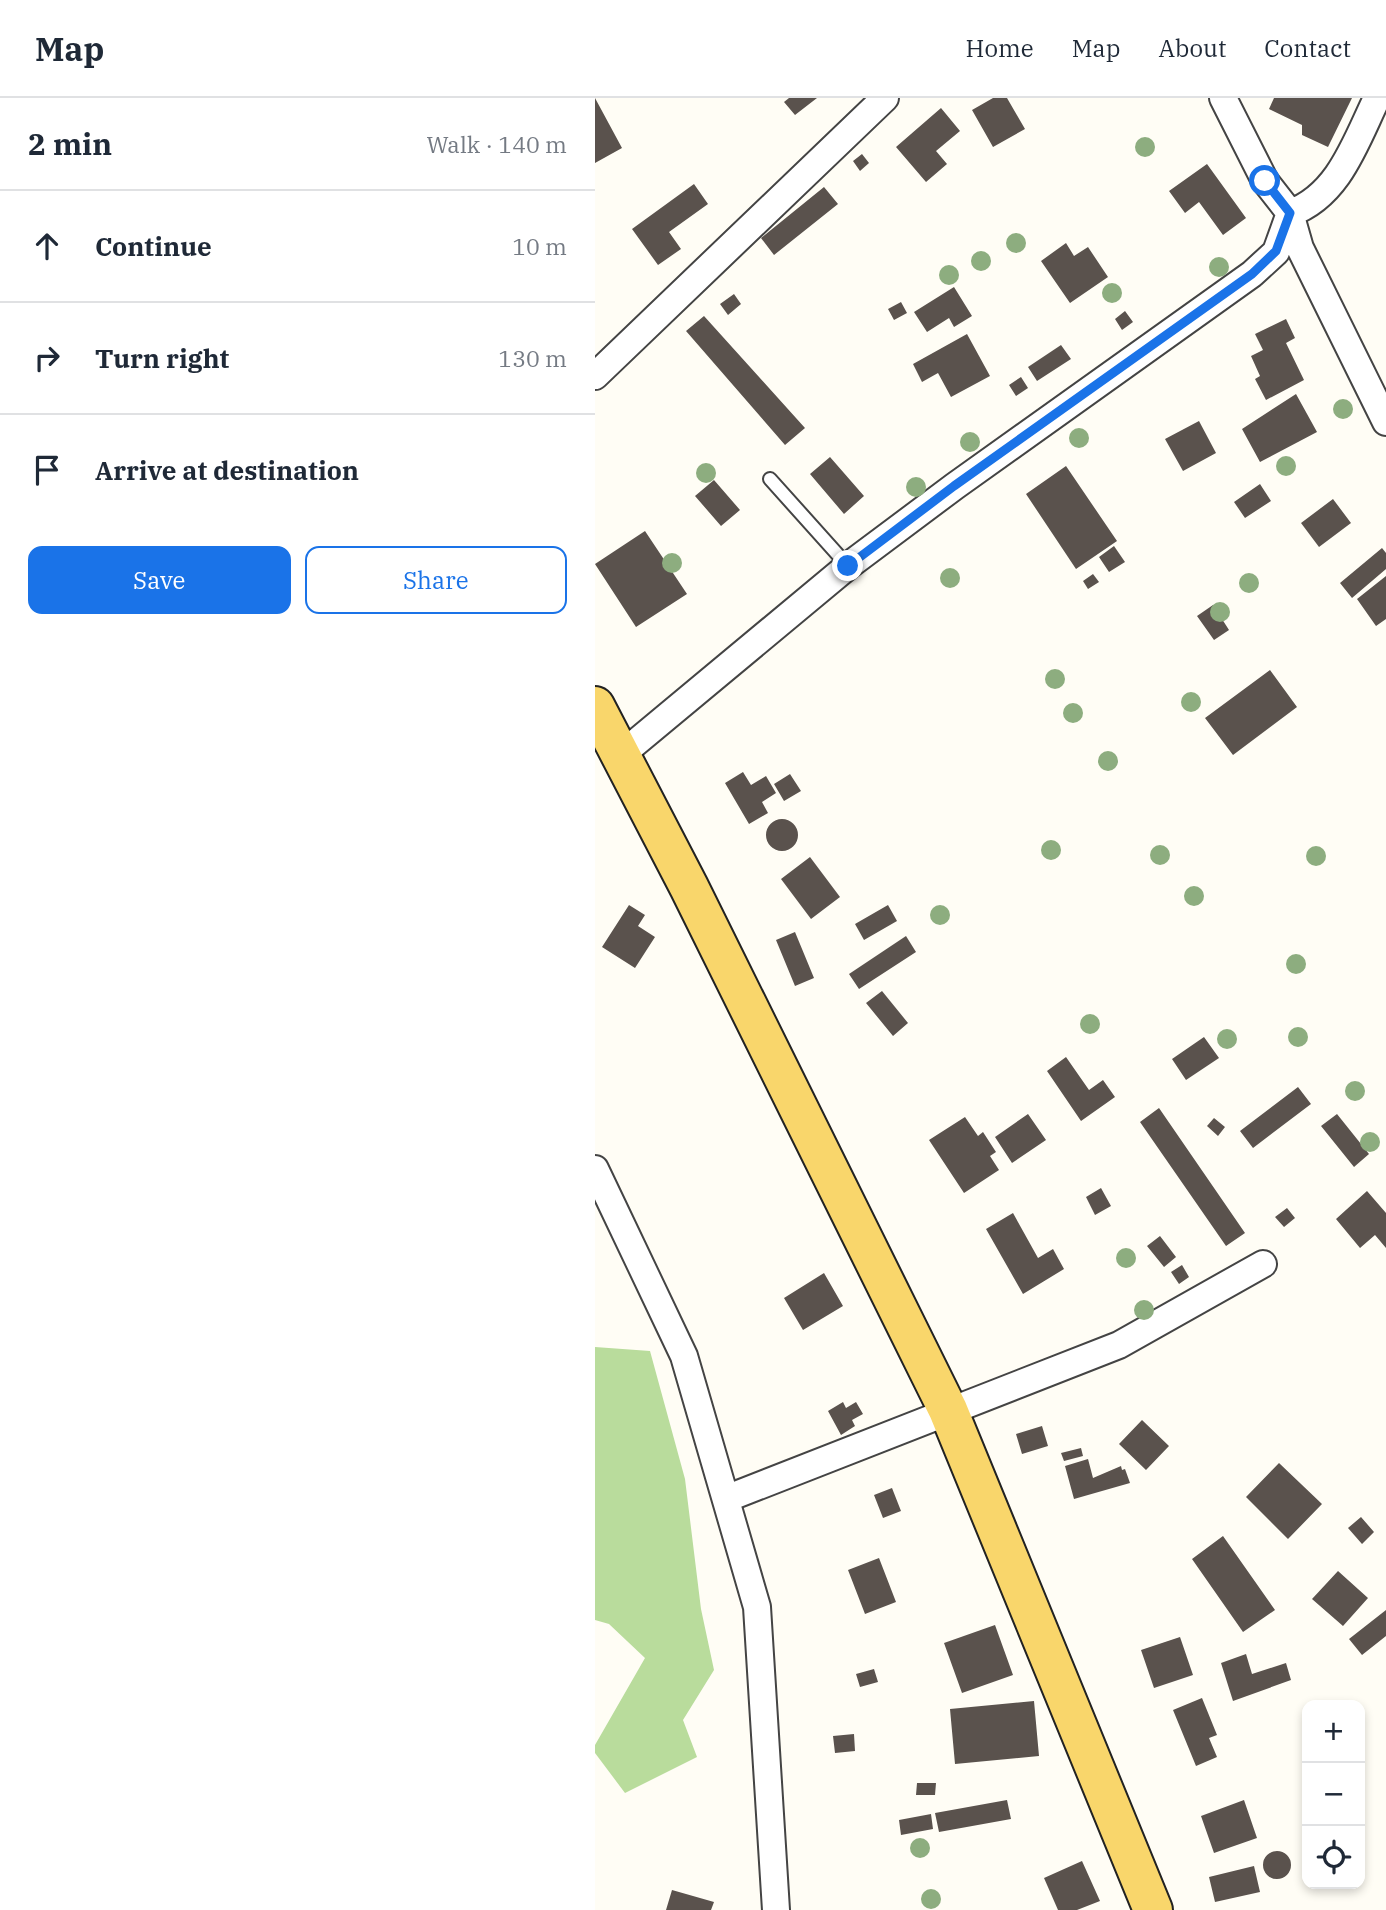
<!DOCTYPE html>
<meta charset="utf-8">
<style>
body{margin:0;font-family:"IBM Plex Serif",serif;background:#f2f2f3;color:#1f2937}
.controls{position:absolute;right:21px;bottom:21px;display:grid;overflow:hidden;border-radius:14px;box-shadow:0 4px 10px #0003}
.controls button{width:63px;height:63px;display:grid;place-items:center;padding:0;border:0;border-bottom:2px solid #e0e1e3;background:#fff;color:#1f2937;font:35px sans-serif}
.stop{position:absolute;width:21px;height:21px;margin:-16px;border:5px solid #1a73e8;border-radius:50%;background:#fff}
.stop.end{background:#1a73e8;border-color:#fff;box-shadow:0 2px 7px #0008}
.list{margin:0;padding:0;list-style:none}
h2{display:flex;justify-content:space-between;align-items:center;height:91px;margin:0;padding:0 28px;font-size:30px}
h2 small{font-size:23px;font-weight:400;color:#747a83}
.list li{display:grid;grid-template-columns:46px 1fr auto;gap:21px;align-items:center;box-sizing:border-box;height:112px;padding:0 28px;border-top:2px solid #e0e1e3}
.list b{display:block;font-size:26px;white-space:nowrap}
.list em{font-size:23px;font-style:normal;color:#747a83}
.actions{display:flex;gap:14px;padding:21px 28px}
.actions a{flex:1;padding:16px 0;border:2px solid #1a73e8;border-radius:14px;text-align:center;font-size:24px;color:#1a73e8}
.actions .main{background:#1a73e8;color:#fff}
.icon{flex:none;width:38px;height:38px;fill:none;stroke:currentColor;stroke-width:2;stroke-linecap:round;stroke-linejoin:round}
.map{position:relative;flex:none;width:791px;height:1812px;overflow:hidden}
header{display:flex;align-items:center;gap:42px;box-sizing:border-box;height:98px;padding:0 35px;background:#fff;border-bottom:2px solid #e0e1e3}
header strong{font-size:33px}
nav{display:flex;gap:38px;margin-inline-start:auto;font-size:24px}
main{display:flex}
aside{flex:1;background:#fff}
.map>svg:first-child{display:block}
.forest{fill:#b9dc9c}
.building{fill:#5a524d}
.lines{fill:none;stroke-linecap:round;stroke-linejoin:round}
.lane-casing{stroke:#444;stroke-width:16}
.street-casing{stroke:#444;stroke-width:30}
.primary-casing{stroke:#222;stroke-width:42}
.lane{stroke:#fff;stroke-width:12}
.street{stroke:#fff;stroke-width:26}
.primary{stroke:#f9d66b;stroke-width:38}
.tree{fill:#8dad7f}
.route{stroke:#1a73e8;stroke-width:9}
</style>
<header>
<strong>Map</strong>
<nav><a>Home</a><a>Map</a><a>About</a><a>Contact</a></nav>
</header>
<main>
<aside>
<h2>2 min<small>Walk · 140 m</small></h2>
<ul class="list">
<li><svg class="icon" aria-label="ahead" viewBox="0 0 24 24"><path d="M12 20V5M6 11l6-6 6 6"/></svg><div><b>Continue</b></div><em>10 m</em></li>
<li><svg class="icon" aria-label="right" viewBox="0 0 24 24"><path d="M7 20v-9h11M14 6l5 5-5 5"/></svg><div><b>Turn right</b></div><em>130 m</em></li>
<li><svg class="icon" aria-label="arrive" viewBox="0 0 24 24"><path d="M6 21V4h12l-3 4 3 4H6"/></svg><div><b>Arrive at destination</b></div></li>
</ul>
<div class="actions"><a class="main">Save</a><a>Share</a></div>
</aside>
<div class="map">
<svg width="791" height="1812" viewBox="0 0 791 1812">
<rect width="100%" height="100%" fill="#fffdf5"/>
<!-- forest -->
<path class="forest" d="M 0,1249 L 55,1253 L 90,1381 L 106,1511 L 119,1572 L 88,1622 L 102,1659 L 30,1695 L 0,1655 L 0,1647 L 50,1560 L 14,1526 L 0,1522 Z"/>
<!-- building -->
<path class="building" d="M 0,0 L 27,50 L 0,65 Z
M 194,0 L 222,0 L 200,17 L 189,4 Z
M 398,0 L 412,0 L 430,31 L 398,49 L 377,12 Z
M 679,0 L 757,0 L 733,49 L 707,37 L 707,27 L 674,11 Z
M 346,10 L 365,33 L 341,53 L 352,66 L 331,84 L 301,49 Z
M 267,56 L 274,65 L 265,73 L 258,63 Z
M 612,66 L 651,120 L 628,137 L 604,104 L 590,115 L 574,93 Z
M 99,86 L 113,106 L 74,134 L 86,151 L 63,167 L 37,131 Z
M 229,89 L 243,106 L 179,157 L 166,140 Z
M 471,145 L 479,158 L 493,149 L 513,179 L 475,205 L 446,163 Z
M 359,189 L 377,218 L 359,229 L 354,220 L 332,234 L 319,214 Z
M 139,196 L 146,206 L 133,217 L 125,206 Z
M 306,204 L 312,215 L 299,222 L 293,211 Z
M 530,213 L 538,224 L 527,232 L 520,221 Z
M 109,218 L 210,330 L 190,347 L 91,233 Z
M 691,221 L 700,240 L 691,245 L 709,282 L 671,302 L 660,281 L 665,278 L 656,258 L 668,252 L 660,236 Z
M 372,236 L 395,278 L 356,299 L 343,275 L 327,284 L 318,266 Z
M 466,247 L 476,261 L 442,283 L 433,269 Z
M 426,279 L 433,290 L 421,298 L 414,287 Z
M 701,296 L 722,334 L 665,364 L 647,331 Z
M 604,323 L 621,355 L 588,373 L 570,341 Z
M 235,359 L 269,398 L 249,416 L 215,376 Z
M 471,368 L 522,443 L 481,471 L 431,396 Z
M 119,382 L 145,412 L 126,428 L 100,398 Z
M 665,386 L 676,403 L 650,420 L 639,404 Z
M 738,401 L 756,425 L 724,449 L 706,425 Z
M 50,433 L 92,496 L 41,529 L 0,466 Z
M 519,448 L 530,464 L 514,474 L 504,459 Z
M 787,450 L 791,455 L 791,471 L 757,500 L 745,485 Z
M 498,476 L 504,484 L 493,491 L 488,483 Z
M 791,478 L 791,521 L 781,528 L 762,501 Z
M 618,507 L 634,532 L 619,542 L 602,518 Z
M 675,572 L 702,609 L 638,657 L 610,620 Z
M 148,674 L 156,687 L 171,678 L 181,695 L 167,704 L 173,715 L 154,726 L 130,685 Z
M 195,676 L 206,693 L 189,703 L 179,686 Z
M171 737a16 16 0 1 1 32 0a16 16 0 1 1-32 0Z
M 215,759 L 245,799 L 216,821 L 186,781 Z
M 34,807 L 50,817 L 43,828 L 60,839 L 40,870 L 7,849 Z
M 293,807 L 302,823 L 269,842 L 260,826 Z
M 200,834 L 219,880 L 200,888 L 181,842 Z
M 311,838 L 321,854 L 264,891 L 254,876 Z
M 287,893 L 313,925 L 298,938 L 271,905 Z
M 609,939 L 624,960 L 591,982 L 577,961 Z
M 471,959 L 494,992 L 508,982 L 520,999 L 486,1023 L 452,973 Z
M 703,989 L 716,1006 L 658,1050 L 645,1033 Z
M 564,1010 L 650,1135 L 631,1148 L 545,1024 Z
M 433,1016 L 451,1042 L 417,1065 L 400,1039 Z
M 742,1016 L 774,1056 L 759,1069 L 726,1028 Z
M 370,1019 L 383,1038 L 388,1034 L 401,1054 L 395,1058 L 404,1072 L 369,1095 L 334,1042 Z
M 619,1020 L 630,1029 L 623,1038 L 612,1028 Z
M 506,1090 L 516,1108 L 500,1117 L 491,1099 Z
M 772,1093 L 791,1115 L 791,1150 L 780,1137 L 765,1150 L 741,1121 Z
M 692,1110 L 700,1120 L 689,1129 L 680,1119 Z
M 418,1115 L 443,1160 L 458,1151 L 469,1171 L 428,1196 L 391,1131 Z
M 565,1138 L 581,1159 L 569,1169 L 552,1148 Z
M 587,1167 L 594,1179 L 584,1186 L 576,1174 Z
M 229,1175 L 248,1208 L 208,1232 L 189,1200 Z
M 248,1304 L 251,1310 L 261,1304 L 268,1316 L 257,1322 L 260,1328 L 246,1337 L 233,1313 Z
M 547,1322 L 574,1348 L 551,1372 L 524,1346 Z
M 447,1328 L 453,1348 L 427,1356 L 421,1336 Z
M 486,1350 L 488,1358 L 469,1363 L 466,1355 Z
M 493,1361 L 498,1380 L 526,1368 L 527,1372 L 530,1371 L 535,1385 L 479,1401 L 470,1368 Z
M 684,1365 L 727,1406 L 693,1441 L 651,1399 Z
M 297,1390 L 306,1413 L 288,1420 L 279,1397 Z
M 766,1419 L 779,1434 L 767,1446 L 753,1430 Z
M 628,1438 L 680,1512 L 648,1534 L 597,1461 Z
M 284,1460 L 301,1504 L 270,1516 L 253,1472 Z
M 743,1473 L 773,1500 L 748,1528 L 717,1501 Z
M 791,1512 L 791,1538 L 767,1557 L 754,1541 Z
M 400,1527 L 418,1577 L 367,1595 L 349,1545 Z
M 585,1539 L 598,1577 L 559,1590 L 546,1552 Z
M 651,1556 L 657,1576 L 691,1565 L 696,1582 L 638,1603 L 626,1565 Z
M 279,1571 L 283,1584 L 265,1589 L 261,1576 Z
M 607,1600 L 622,1637 L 614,1640 L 622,1659 L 601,1668 L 578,1612 Z
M 439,1603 L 444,1658 L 360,1666 L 355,1611 Z
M 259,1636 L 260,1653 L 240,1655 L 238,1638 Z
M 322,1685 L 341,1685 L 340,1697 L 321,1697 Z
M 412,1702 L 416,1721 L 344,1734 L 340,1715 Z
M 649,1702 L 662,1740 L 619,1755 L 606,1718 Z
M 336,1716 L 338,1731 L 306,1737 L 304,1722 Z
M668 1767a14 14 0 1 1 28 0a14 14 0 1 1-28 0Z
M 487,1763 L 505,1803 L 482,1812 L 463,1812 L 449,1780 Z
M 659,1768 L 665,1794 L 620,1804 L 614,1779 Z
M 77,1792 L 119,1804 L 116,1812 L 71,1812 Z"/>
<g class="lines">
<defs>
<path id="lane" d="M 175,381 L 253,468"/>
<path id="street" d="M 628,0 L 670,83 L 695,115 C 744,98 761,43 782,0
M 695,115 L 705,150 L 791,324
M 0,278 L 290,0
M 27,656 L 253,468 L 360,388 L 657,176 L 681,154 L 695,115
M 0,1071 L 89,1258 L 162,1509 L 181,1812
M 133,1400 L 524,1247 L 668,1166"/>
<path id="primary" d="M 0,608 L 94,789 L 353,1312 L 558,1812"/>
</defs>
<!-- lane casing -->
<use href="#lane" class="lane-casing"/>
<!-- street casing -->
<use href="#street" class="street-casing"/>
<!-- primary casing -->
<use href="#primary" class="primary-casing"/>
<!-- lane -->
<use href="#lane" class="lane"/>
<!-- street -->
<use href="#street" class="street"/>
<!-- primary -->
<use href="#primary" class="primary"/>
</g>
<!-- trees -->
<g class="tree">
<circle cx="550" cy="49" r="10"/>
<circle cx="421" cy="145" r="10"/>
<circle cx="386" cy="163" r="10"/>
<circle cx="624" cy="169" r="10"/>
<circle cx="354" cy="177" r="10"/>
<circle cx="517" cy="195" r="10"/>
<circle cx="748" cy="311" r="10"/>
<circle cx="484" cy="340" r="10"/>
<circle cx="375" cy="344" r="10"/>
<circle cx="691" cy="368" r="10"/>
<circle cx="111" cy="375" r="10"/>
<circle cx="321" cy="389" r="10"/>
<circle cx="77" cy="465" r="10"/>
<circle cx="355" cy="480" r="10"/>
<circle cx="654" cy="485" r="10"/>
<circle cx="625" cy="514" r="10"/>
<circle cx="460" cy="581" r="10"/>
<circle cx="596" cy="604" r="10"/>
<circle cx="478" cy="615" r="10"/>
<circle cx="513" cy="663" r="10"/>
<circle cx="456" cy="752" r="10"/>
<circle cx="565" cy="757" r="10"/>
<circle cx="721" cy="758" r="10"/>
<circle cx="599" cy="798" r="10"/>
<circle cx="345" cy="817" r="10"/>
<circle cx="701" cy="866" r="10"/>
<circle cx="495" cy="926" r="10"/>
<circle cx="703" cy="939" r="10"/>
<circle cx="632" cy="941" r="10"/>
<circle cx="760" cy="993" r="10"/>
<circle cx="775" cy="1044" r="10"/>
<circle cx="531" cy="1160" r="10"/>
<circle cx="549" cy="1212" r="10"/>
<circle cx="325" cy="1750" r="10"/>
<circle cx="336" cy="1801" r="10"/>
</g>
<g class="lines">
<!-- route -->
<path class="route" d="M 253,468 L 359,388 L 657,176 L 681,153 L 695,115 L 670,83"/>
</g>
</svg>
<div class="controls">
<button>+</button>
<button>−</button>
<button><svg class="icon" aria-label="locate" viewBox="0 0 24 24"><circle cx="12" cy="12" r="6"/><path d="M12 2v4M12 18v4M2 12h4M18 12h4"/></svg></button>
</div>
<div class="stop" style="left:670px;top:83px"></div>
<div class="stop end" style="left:253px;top:468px"></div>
</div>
</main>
